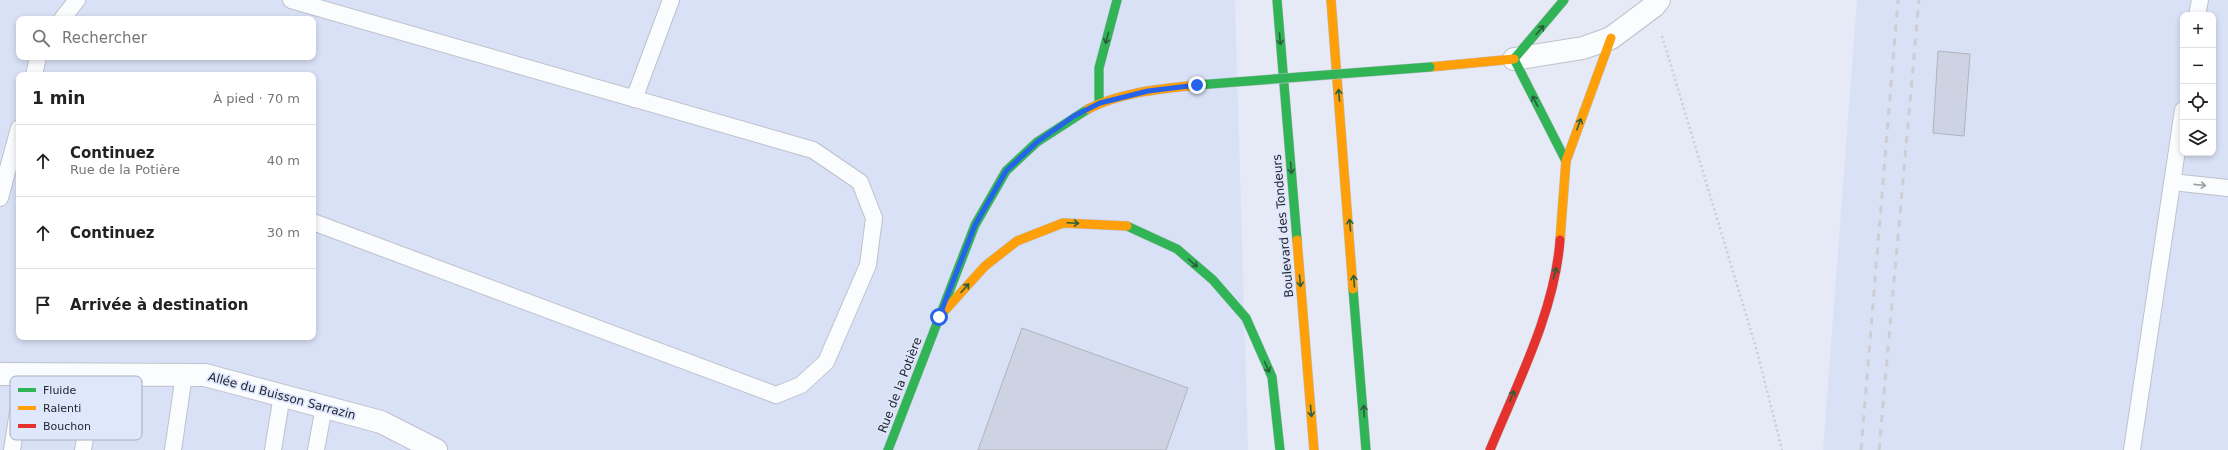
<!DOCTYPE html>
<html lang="fr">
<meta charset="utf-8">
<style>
body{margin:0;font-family:"DejaVu Sans",sans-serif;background:#f6f6f6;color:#222}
.controls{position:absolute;right:12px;top:12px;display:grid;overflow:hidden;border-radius:8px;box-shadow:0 2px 6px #0003}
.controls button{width:36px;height:36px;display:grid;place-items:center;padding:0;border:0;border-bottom:1px solid #e0e0e0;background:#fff;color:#222;font:20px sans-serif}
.stop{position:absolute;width:12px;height:12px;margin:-9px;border:3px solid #2563eb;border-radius:50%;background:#fff}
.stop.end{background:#2563eb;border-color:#fff;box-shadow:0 1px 4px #0008}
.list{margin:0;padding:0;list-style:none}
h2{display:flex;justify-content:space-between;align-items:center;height:52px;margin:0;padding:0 16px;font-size:17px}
h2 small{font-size:13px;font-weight:400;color:#767676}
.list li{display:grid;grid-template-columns:26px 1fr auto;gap:12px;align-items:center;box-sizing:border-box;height:72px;padding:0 16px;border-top:1px solid #e0e0e0}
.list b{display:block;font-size:15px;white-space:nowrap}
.list p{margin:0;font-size:13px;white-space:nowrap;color:#767676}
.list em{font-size:13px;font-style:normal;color:#767676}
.icon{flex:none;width:22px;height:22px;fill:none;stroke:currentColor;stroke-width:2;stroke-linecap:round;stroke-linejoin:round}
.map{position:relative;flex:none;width:2228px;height:450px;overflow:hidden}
.search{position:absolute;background:#fff;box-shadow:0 2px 6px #0003;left:16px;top:16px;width:300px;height:44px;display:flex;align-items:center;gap:10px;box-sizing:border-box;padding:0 14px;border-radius:8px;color:#767676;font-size:15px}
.panel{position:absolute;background:#fff;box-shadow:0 2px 6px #0003;left:16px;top:72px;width:300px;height:268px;border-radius:8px}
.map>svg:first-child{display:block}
.built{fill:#d9e1f7;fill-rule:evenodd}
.building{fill:#cdd3e3;stroke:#b1b4bd}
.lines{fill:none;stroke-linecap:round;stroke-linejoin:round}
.lane-casing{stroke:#bec1cb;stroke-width:18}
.street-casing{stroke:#bec1cb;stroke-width:24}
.fast-casing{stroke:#bec1cb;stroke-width:10}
.slow-casing{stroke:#bec1cb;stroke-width:10}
.jam-casing{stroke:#bec1cb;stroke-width:10}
.path{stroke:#cbcdd1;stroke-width:2.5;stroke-dasharray:2 3;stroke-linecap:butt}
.lane{stroke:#fbfcfe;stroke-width:16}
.street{stroke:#fbfcfe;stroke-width:22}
.fast{stroke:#30b455;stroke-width:9}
.slow{stroke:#ff9f0a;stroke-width:9}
.jam{stroke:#e5322d;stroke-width:9}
.rail{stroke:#ccced1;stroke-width:3;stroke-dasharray:7 7;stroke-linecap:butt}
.fast-bridge-casing{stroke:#bec1cb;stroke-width:10;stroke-linecap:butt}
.fast-bridge{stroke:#30b455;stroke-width:9}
.oneway{stroke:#295f3e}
.oneway2{stroke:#9a9ca1}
.route{stroke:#2563eb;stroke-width:5}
.labels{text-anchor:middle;stroke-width:3.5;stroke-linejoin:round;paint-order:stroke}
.street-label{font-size:12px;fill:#24272f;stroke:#dfe7fd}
.key{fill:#dfe7fd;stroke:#a7adbf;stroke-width:1}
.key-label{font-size:11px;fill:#24272f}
</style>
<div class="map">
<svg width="2228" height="450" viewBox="0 0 2228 450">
<rect width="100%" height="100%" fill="#e6eaf6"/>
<!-- built -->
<path class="built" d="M 0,0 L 1235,0 L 1248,450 L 0,450 ZM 19,19 L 313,19 L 313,57 L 19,57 ZM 19,75 L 313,75 L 313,337 L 19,337 Z
M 1857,0 L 2228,0 L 2228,450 L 1823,450 ZM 2183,15 L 2213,15 L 2213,153 L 2183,153 Z"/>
<!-- building -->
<path class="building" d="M 1938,51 L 1970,54 L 1964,136 L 1933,133 Z
M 1022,328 L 1188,388 L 1166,450 L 978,450 Z"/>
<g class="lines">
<defs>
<path id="lane" d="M 291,0 L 813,150 L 860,182 L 874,218 L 868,265 L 826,362 L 801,385 L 776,395 L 313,222
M 2197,15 L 2200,0
M 62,19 L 77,0
M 34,75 L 38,57
M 634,99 L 671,0
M 2172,182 L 2228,188
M 0,198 L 19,128
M 12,450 L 24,373
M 83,450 L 96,374
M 173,450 L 184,375
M 273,450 L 282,395
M 316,450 L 324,407
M 2132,450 L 2183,110"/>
<path id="street" d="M 1514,59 L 1583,48 L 1611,38 L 1654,6 L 1659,0
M 0,374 L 205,375 L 381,422 L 436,450"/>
<path id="fast" d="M 1277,0 L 1297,240
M 1564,0 L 1514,59 L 1566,161
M 1099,103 L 1099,68 L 1117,0
M 1127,226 L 1177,249 L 1213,280 L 1246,318 L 1272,377 L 1280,450
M 1353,289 L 1366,450
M 888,450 L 975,225 L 1006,171 L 1037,142 L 1088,109"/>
<path id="slow" d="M 1331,0 L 1353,289
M 1430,67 L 1514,59
M 1088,109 C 1121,92 1161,89 1197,85
M 1297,240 L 1314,450
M 1560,240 L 1566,161 L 1611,38
M 939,317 L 985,266 L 1017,241 L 1063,223 L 1127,226"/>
<path id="jam" d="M 1490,450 C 1517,384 1555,311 1560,240"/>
</defs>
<!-- lane casing -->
<use href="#lane" class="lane-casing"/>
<!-- street casing -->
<use href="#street" class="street-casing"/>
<!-- fast casing -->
<use href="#fast" class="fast-casing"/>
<!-- slow casing -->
<use href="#slow" class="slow-casing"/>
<!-- jam casing -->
<use href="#jam" class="jam-casing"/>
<!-- path -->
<path class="path" d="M 1662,36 L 1757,351 L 1782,450"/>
<!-- lane -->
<use href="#lane" class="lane"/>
<!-- street -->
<use href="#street" class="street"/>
<!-- fast -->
<use href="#fast" class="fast"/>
<!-- slow -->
<use href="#slow" class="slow"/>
<!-- jam -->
<use href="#jam" class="jam"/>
<!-- rail -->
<path class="rail" d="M 1861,450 L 1898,0
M 1879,450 L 1919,0"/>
<defs>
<path id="fast-bridge" d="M 1197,85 L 1430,67"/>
</defs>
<!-- fast-bridge casing -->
<use href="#fast-bridge" class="fast-bridge-casing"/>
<!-- fast-bridge -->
<use href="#fast-bridge" class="fast-bridge"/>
</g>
<!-- one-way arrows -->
<defs><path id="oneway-shaft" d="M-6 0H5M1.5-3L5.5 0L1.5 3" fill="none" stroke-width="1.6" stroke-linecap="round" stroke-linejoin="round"/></defs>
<g class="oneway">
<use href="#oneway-shaft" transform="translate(1540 30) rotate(-49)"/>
<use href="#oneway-shaft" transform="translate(1107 38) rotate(105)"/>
<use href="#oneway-shaft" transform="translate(1280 39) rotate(85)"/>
<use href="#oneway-shaft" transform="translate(1339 95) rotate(-95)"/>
<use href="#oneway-shaft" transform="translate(1535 101) rotate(-117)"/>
<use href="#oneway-shaft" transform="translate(1579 124) rotate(-70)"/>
<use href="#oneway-shaft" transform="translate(1291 168) rotate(85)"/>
<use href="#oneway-shaft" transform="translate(1073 223) rotate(3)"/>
<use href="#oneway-shaft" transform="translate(1350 225) rotate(-95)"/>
<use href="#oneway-shaft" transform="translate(1193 263) rotate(41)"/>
<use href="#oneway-shaft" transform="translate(1555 273) rotate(-75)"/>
<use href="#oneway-shaft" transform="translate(1300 281) rotate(85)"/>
<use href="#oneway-shaft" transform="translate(1354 281) rotate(-94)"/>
<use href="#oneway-shaft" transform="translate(965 288) rotate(-48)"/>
<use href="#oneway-shaft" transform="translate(1267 367) rotate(66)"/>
<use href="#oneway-shaft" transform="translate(1512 396) rotate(-68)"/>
<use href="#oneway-shaft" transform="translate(1311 411) rotate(85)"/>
<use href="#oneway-shaft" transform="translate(1364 411) rotate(-93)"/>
</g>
<use class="oneway2" href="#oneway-shaft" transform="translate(2200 185) rotate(6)"/>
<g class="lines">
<!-- route -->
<path class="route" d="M 939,317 L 975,225 L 1006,171 L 1037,142 L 1074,116 L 1100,103 L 1148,91 L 1197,85"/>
</g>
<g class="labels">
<!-- street labels -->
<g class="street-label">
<text transform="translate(1283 226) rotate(-95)" y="4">Boulevard des Tondeurs</text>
<text transform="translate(900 385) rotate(-69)" y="4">Rue de la Potière</text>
<text transform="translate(282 396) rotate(15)" y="4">Allée du Buisson Sarrazin</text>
</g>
</g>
<!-- legend -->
<rect x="10" y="376" width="132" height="64" rx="6" class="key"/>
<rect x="18" y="388" width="18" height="4" fill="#30b455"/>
<rect x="18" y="406" width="18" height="4" fill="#ff9f0a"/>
<rect x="18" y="424" width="18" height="4" fill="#e5322d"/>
<g class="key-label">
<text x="43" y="394">Fluide</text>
<text x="43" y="412">Ralenti</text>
<text x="43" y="430">Bouchon</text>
</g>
</svg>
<div class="controls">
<button>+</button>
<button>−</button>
<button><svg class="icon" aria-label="locate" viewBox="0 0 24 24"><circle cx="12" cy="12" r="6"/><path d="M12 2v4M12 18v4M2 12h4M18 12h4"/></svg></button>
<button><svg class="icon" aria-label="layers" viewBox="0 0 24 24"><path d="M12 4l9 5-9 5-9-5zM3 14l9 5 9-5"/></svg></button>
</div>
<div class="stop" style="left:939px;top:317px"></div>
<div class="stop end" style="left:1197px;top:85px"></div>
<div class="search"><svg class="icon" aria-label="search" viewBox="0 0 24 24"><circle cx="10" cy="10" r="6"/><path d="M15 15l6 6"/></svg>Rechercher</div>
<section class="panel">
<h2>1 min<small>À pied · 70 m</small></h2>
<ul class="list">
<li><svg class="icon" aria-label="ahead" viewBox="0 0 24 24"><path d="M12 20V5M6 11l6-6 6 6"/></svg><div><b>Continuez</b><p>Rue de la Potière</p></div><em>40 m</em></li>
<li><svg class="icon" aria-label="ahead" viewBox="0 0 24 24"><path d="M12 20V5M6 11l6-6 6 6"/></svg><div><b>Continuez</b></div><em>30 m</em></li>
<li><svg class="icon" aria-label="arrive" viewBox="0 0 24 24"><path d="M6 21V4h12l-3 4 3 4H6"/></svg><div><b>Arrivée à destination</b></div></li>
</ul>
</section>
</div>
